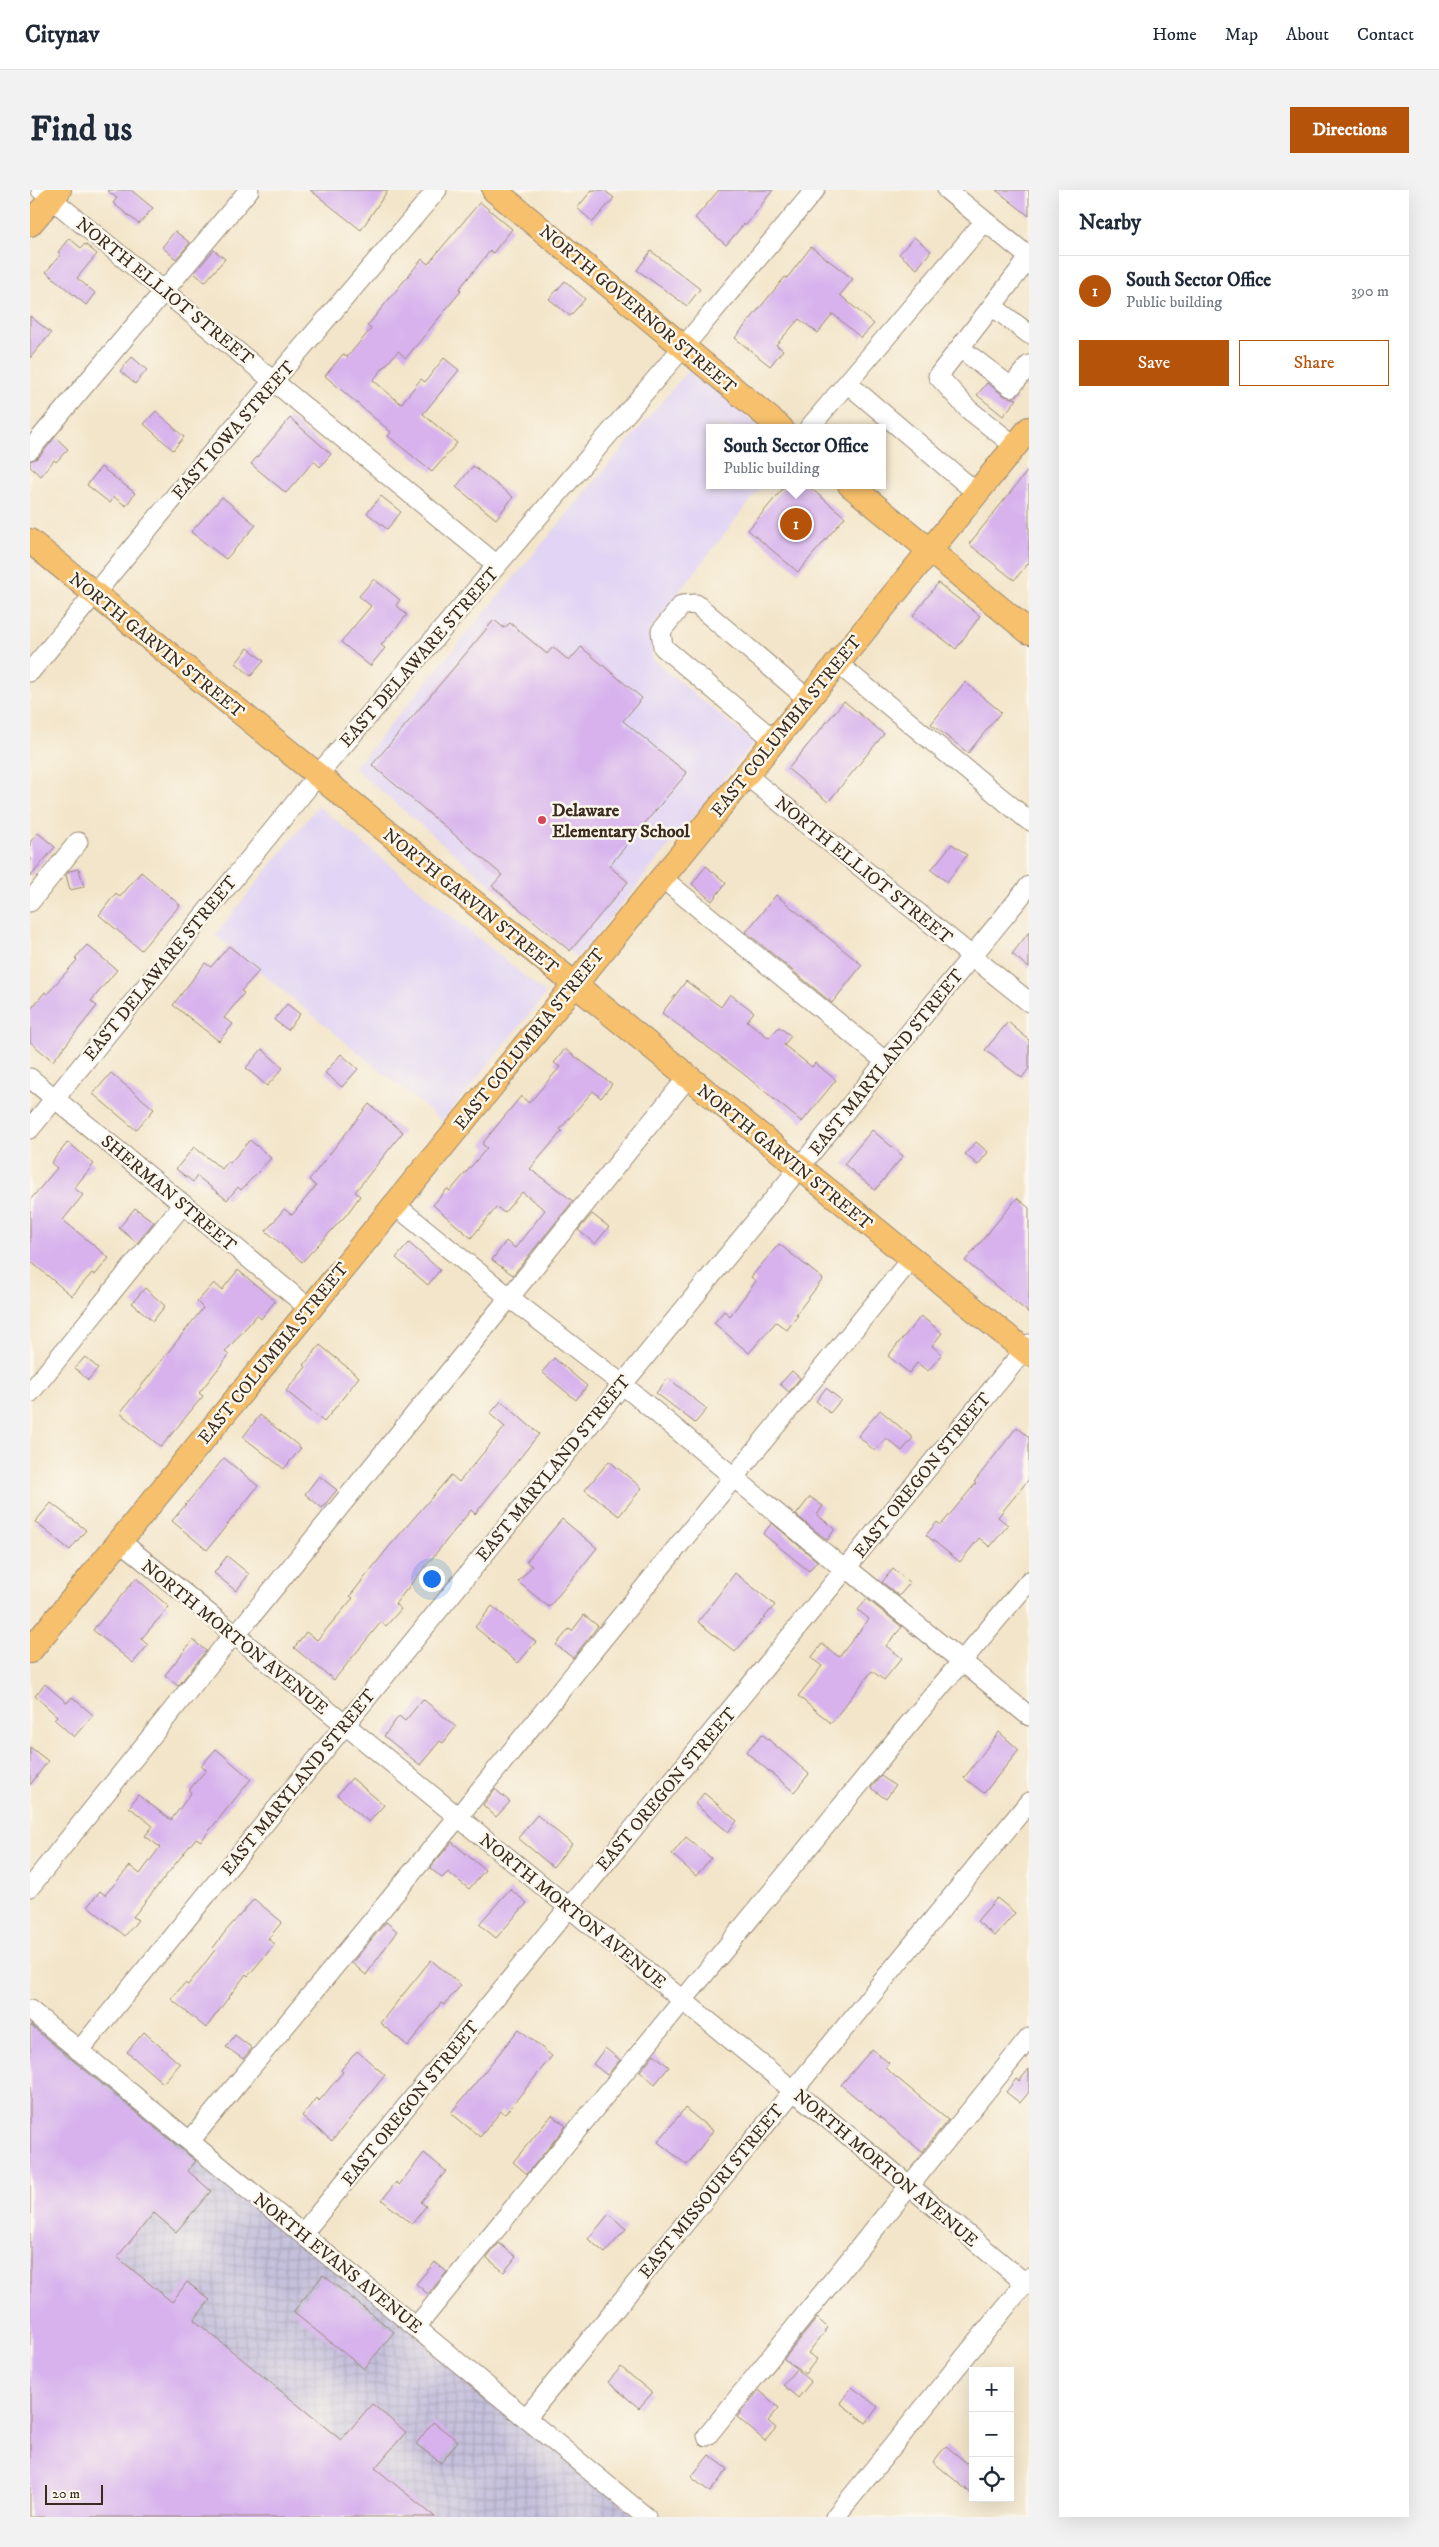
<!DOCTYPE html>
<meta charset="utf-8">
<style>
body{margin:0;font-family:"IM FELL DW Pica",serif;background:#f2f2f3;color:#1f2937}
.controls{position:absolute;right:15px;bottom:15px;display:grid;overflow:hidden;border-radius:0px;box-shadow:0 5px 20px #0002}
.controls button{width:45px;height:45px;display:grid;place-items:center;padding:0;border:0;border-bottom:1px solid #e0e1e3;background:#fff;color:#1f2937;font:25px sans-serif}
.scale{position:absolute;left:15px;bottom:12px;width:58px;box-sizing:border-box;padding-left:5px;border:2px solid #3b2a1e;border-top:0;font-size:14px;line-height:18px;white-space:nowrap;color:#3b2a1e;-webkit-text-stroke:4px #fbf7ec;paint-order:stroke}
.you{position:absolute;left:401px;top:1388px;width:18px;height:18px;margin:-12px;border:4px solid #fff;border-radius:50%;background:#1a73e8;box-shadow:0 0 0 8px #1a73e833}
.badge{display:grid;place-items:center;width:32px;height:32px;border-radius:50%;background:#b45309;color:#fff;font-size:16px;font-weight:700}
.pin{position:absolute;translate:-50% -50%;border:2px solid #fff;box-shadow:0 1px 5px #0006}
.popup{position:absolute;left:676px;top:234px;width:180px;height:65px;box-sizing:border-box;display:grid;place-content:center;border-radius:0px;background:#fff;filter:drop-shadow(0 1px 4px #0005);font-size:16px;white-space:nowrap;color:#747a83}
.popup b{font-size:19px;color:#1f2937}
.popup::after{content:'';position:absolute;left:50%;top:100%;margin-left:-10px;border:10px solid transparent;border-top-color:#fff}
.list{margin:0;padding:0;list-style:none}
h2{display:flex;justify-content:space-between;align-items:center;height:65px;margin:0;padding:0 20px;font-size:21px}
h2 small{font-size:16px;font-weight:400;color:#747a83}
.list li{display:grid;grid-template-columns:32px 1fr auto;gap:15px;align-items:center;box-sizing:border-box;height:70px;padding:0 20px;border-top:1px solid #e0e1e3}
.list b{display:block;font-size:19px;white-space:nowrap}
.list p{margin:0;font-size:16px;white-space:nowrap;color:#747a83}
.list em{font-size:16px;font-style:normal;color:#747a83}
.actions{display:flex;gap:10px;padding:15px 20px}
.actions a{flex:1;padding:11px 0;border:1px solid #b45309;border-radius:0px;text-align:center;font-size:18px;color:#b45309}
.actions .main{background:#b45309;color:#fff}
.icon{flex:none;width:28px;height:28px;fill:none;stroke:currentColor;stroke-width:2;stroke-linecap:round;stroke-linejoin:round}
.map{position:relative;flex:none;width:999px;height:2327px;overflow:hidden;border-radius:0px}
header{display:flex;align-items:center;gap:30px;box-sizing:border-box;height:70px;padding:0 25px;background:#fff;border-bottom:1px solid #e0e1e3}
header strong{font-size:24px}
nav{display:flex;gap:28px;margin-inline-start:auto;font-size:18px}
.intro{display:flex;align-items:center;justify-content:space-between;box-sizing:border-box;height:120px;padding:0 30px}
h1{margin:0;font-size:35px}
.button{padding:12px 22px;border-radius:0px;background:#b45309;color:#fff;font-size:18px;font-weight:700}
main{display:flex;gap:30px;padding:0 30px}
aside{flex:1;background:#fff;border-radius:0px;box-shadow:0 5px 20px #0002}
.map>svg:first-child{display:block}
.built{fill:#e1d4f4}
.industrial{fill:url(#industrial-grid)}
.building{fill:#d7b2ed}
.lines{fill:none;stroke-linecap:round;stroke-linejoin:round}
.minor-casing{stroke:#978874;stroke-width:21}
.major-casing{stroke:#978874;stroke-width:26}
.minor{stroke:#fff;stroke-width:19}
.major{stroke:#f7c06c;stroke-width:24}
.poi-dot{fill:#d1495b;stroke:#fbf7ec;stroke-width:2}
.labels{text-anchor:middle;stroke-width:5;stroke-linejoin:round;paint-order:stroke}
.street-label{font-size:18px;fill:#3b2a1e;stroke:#fbf7ec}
.poi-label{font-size:18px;font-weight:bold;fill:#3b2a1e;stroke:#fbf7ec;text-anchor:start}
</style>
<header>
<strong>Citynav</strong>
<nav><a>Home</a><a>Map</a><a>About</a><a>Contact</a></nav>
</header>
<div class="intro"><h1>Find us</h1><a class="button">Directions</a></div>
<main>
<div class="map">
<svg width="999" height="2327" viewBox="0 0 999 2327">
<defs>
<pattern id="industrial-grid" width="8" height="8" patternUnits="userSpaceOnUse" patternTransform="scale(1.25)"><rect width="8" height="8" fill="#c5c0db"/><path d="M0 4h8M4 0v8" fill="none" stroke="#aaa5bc"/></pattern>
</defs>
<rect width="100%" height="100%" fill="#fbf7ec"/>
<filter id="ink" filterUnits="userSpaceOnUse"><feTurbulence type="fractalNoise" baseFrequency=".02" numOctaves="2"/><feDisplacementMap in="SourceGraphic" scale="10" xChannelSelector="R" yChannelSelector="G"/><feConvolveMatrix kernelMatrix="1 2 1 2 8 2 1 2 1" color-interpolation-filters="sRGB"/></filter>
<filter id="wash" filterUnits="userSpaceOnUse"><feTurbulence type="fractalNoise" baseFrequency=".0096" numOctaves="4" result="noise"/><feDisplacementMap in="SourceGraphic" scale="20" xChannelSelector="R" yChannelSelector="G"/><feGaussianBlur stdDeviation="1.12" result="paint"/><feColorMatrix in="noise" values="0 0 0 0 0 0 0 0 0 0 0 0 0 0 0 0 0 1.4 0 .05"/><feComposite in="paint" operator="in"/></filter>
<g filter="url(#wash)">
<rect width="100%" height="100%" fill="#f3e5c9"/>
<!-- built -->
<path class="built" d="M 660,178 L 731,238 L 680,238 L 680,295 L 733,295 L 620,439 L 622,469 L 724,553 L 547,768 L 324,578 Z
M 288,616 L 516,804 L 412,931 L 185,745 Z"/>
<!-- industrial -->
<path class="industrial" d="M 0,1823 L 607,2327 L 0,2327 Z"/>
<g id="blocks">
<!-- building -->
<path class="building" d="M 77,0 L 101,0 L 123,18 L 109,34 L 83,13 L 87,8 Z
M 280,0 L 358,0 L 331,40 Z
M 562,0 L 574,0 L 584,8 L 563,32 L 547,18 Z
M 689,0 L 743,0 L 716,35 L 714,34 L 696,55 L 665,28 Z
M 966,0 L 999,0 L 999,26 Z
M 450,12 L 482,39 L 463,63 L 460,61 L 429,99 L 431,101 L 376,168 L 368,161 L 343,190 L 371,214 L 391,189 L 395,192 L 414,168 L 429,180 L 393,224 L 427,253 L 402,282 L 358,246 L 361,242 L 295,186 L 313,164 L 317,167 L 341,139 L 337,136 L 392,69 L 398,74 Z
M 145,41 L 160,53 L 146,69 L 132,57 Z
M 884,47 L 901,61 L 887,79 L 869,64 Z
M 39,48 L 51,58 L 55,54 L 67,64 L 47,88 L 65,103 L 56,115 L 16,82 L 31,64 L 28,62 Z
M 781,57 L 823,89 L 810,105 L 844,134 L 831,148 L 803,124 L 788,143 L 769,129 L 746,155 L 753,160 L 740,176 L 705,148 L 755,87 L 757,88 Z
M 184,60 L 195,69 L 175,92 L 164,83 Z
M 621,61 L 670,99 L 657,116 L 607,80 Z
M 535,91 L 555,109 L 540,126 L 519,109 Z
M 0,126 L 21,143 L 0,168 Z
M 102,167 L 117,180 L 105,194 L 90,181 Z
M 957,193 L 975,206 L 987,209 L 973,226 L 947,205 Z
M 126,221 L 154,247 L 143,260 L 114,234 Z
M 260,228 L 301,264 L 290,277 L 284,271 L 256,303 L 221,274 Z
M 25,247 L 38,259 L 26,272 L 24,270 L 11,286 L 0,277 L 0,271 L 9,267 Z
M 443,276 L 483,307 L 466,329 L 426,297 Z
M 71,277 L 105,303 L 96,316 L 84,307 L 80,313 L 57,295 Z
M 999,279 L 999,373 L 984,390 L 939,354 Z
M 756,295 L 777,295 L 815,327 L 768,382 L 718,340 Z
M 351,306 L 371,322 L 357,339 L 337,323 Z
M 192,307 L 226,335 L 196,369 L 161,342 Z
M 344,389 L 370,410 L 366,415 L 377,425 L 351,455 L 355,458 L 340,476 L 311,452 L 341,416 L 329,406 Z
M 908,393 L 950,426 L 926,459 L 883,426 Z
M 464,430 L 474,438 L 480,433 L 517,464 L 523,457 L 539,471 L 551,457 L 612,508 L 593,531 L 657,583 L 579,676 L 598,692 L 540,761 L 462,696 L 472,685 L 342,575 Z
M 218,458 L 234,471 L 221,486 L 206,473 Z
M 935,492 L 971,522 L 938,563 L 901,534 Z
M 814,511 L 854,544 L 798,612 L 758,579 Z
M 8,643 L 25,657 L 0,687 L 0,652 Z
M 922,654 L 937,665 L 917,692 L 901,680 Z
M 676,676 L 696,693 L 682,711 L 662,694 Z
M 49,679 L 54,697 L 40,700 L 36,685 L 39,681 Z
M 111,682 L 150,715 L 111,760 L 69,725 L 86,703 L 90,707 Z
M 746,705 L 832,775 L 802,813 L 716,742 Z
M 999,742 L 999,778 L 982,764 Z
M 57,755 L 87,780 L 61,811 L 67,816 L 23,871 L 0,852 L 0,820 L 15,802 L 17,804 L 47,770 L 45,768 Z
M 199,756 L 229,781 L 211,801 L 214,803 L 194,828 L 203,834 L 189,851 L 143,815 L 175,773 L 181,777 Z
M 656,791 L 691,817 L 700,804 L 724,822 L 717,831 L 739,848 L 749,837 L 761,846 L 754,855 L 782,877 L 785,873 L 806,890 L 772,932 L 711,882 L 632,823 Z
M 257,814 L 270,824 L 258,840 L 244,830 Z
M 978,832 L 999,850 L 999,878 L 992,888 L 955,860 Z
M 232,859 L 253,878 L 237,896 L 216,878 Z
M 535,859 L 582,894 L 571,908 L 563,901 L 530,939 L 532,941 L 500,979 L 543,1011 L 483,1085 L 462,1070 L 476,1051 L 485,1058 L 515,1020 L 492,1002 L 474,1023 L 467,1017 L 441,1048 L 403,1015 L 417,999 L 420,1001 L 457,958 L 452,954 L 491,906 L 499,913 L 530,877 L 524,873 Z
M 311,864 L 328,879 L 312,897 L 295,883 Z
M 81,883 L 124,919 L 106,940 L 63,904 Z
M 339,914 L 373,942 L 325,1002 L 330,1006 L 317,1024 L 272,1072 L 236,1041 L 254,1019 L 262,1025 L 286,996 L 279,990 Z
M 842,940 L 873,966 L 845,1000 L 814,974 Z
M 220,950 L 241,968 L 211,1000 L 208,997 L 197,1010 L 167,986 L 163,992 L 146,979 L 164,957 L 192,979 L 198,971 L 200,973 Z
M 38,952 L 64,974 L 44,998 L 53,1005 L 33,1030 L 79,1068 L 65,1085 L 62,1083 L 42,1106 L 0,1071 L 0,1010 L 27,978 L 21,973 Z
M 946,952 L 958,962 L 948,975 L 935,964 Z
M 987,1008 L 999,1018 L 999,1123 L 935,1071 Z
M 105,1018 L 124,1032 L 107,1053 L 89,1038 Z
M 562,1024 L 579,1037 L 565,1054 L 548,1040 Z
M 379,1053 L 410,1080 L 398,1095 L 366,1068 Z
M 749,1054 L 793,1089 L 766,1124 L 768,1125 L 757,1140 L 746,1132 L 719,1163 L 684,1133 L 694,1121 L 700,1126 L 726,1091 L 721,1087 Z
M 208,1080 L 245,1111 L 231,1129 L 227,1125 L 195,1162 L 199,1165 L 169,1203 L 173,1206 L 131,1257 L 90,1223 L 173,1118 L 167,1112 L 184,1093 L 192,1100 Z
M 115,1098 L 135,1116 L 123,1131 L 102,1113 Z
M 891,1126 L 912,1143 L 902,1156 L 912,1164 L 898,1181 L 887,1173 L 879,1183 L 858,1166 Z
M 290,1155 L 329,1187 L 294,1232 L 256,1201 L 276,1177 L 274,1175 Z
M 55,1167 L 68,1178 L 58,1190 L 45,1178 Z
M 524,1168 L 557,1196 L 546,1210 L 512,1182 Z
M 762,1181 L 770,1188 L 759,1202 L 750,1194 Z
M 638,1188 L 677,1219 L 665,1233 L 626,1203 Z
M 796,1198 L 811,1210 L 800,1223 L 786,1211 Z
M 471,1211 L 509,1244 L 445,1324 L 441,1320 L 365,1414 L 371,1419 L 356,1436 L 351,1432 L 304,1490 L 264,1458 L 276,1442 L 287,1450 L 323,1408 L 320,1406 L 358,1358 L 421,1285 L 429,1292 L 475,1237 L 460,1224 Z
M 850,1220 L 883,1248 L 872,1261 L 856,1248 L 845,1261 L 828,1246 Z
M 230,1225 L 271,1258 L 254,1279 L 213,1247 Z
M 987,1237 L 999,1247 L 999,1289 L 968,1327 L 978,1335 L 960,1357 L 949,1348 L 930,1372 L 896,1345 L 907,1332 L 911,1335 L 946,1293 L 944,1292 Z
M 194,1268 L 228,1296 L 177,1360 L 142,1331 Z
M 579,1271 L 612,1298 L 589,1326 L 555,1300 Z
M 289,1286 L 307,1300 L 292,1318 L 275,1304 Z
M 780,1307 L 793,1316 L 787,1325 L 805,1339 L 797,1350 L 766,1325 Z
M 21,1313 L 56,1340 L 40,1360 L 5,1332 Z
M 532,1329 L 567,1358 L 519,1417 L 488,1392 L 502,1376 L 496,1372 Z
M 742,1333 L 787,1371 L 779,1381 L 733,1344 Z
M 197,1366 L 219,1384 L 206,1401 L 184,1383 Z
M 863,1379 L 880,1393 L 869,1406 L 852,1392 Z
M 705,1383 L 745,1415 L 705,1462 L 668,1432 Z
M 106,1388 L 139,1417 L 111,1449 L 118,1455 L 103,1473 L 63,1440 Z
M 837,1409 L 872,1437 L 856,1456 L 872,1468 L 854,1490 L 842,1481 L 801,1533 L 768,1506 L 792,1476 L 781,1468 L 792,1454 L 809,1467 L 839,1429 L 828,1420 Z
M 462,1416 L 506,1452 L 488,1473 L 445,1437 Z
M 554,1425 L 568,1436 L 543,1468 L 526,1455 L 539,1439 L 542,1441 Z
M 163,1450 L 176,1461 L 148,1496 L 135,1485 Z
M 15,1494 L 37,1513 L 42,1507 L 63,1525 L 44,1547 L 24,1529 L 27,1526 L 5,1506 Z
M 393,1509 L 426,1537 L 413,1553 L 410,1551 L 390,1575 L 354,1546 L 369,1526 L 375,1531 Z
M 969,1542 L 989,1560 L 954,1603 L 934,1588 Z
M 732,1544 L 779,1584 L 764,1602 L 716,1562 Z
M 0,1557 L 18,1571 L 0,1595 Z
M 186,1559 L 221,1589 L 171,1651 L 166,1648 L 103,1727 L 108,1730 L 95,1746 L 58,1716 L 70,1701 L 75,1705 L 100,1676 L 110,1684 L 130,1657 L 115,1646 L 123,1636 L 99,1617 L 108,1605 L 141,1630 L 161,1603 L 159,1600 L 176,1580 L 171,1576 Z
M 851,1586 L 865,1596 L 856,1609 L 841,1598 Z
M 322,1588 L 354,1615 L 339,1632 L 307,1605 Z
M 465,1599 L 480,1612 L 466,1627 L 453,1615 Z
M 674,1603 L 707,1631 L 698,1642 L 665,1614 Z
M 507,1625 L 542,1654 L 523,1677 L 488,1648 Z
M 656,1647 L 681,1668 L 666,1686 L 642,1664 Z
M 422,1652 L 455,1680 L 439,1699 L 418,1682 L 412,1688 L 400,1678 Z
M 480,1699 L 497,1713 L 466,1748 L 449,1734 Z
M 967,1708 L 985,1723 L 965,1746 L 947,1731 Z
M 224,1709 L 252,1732 L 238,1749 L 245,1754 L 218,1786 L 216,1784 L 176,1838 L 141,1809 L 155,1793 L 158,1795 L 185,1760 L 183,1758 L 195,1742 Z
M 356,1732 L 367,1741 L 336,1785 L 322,1773 Z
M 401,1770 L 431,1795 L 414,1815 L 411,1813 L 378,1856 L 350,1833 Z
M 0,1835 L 166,1971 L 158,1981 L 181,2001 L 146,2042 L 124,2023 L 87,2067 L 142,2112 L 157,2092 L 180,2110 L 164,2130 L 311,2250 L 342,2214 L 376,2242 L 345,2278 L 405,2327 L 0,2327 Z
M 489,1839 L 522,1866 L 475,1924 L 471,1921 L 450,1947 L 421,1923 Z
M 114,1842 L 150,1874 L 133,1893 L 97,1862 Z
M 205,1845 L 222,1858 L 213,1869 L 196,1857 Z
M 575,1858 L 590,1870 L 577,1885 L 563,1874 Z
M 842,1859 L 859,1873 L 855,1878 L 918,1930 L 892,1962 L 811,1895 Z
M 327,1861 L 355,1885 L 302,1951 L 272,1926 L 286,1908 L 289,1911 L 313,1882 L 311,1880 Z
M 624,1864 L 639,1877 L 625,1894 L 610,1881 Z
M 999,1879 L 999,1902 L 990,1913 L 976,1902 L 986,1889 L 989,1891 Z
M 655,1918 L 683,1941 L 657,1975 L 628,1952 Z
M 522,1925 L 536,1936 L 497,1984 L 483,1972 Z
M 394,1963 L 416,1981 L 391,2012 L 396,2016 L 382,2034 L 352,2010 L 366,1992 L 369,1995 Z
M 579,2024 L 596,2039 L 575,2063 L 558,2049 Z
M 469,2053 L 486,2067 L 474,2082 L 457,2068 Z
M 405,2072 L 417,2082 L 398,2104 L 386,2094 Z
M 293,2085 L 364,2142 L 334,2179 L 263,2122 Z
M 787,2128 L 798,2138 L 778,2163 L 787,2169 L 775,2184 L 754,2169 Z
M 591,2177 L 622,2203 L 609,2218 L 578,2192 Z
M 766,2179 L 781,2192 L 768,2208 L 753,2195 Z
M 822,2197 L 848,2217 L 836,2233 L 810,2213 Z
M 729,2200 L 749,2218 L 738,2231 L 746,2238 L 735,2251 L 707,2227 Z
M 403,2232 L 428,2251 L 411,2273 L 386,2254 Z
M 916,2256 L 943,2278 L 943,2305 L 903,2272 Z
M 679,2265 L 698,2279 L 680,2302 L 661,2287 Z"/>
</g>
</g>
<g filter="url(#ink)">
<use href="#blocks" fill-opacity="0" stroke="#978874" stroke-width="1"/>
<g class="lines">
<defs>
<path id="minor" d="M 11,0 L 467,375
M 917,0 L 999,67
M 962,116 L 999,144
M 930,158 L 981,197 L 999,175
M 779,238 L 817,193
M 985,256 L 938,219 L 908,186 L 999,68
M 0,260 L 219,0
M 947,303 L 817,193 L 955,31
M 807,473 L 999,631
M 0,482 L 156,293 L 407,0
M 744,550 L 633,457 L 631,441 L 652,415 L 666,414 L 778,509
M 716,585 L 999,812
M 632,688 L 856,872
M 0,712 L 48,652
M 0,888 L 279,1118
M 0,939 L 287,586 L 654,156 L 785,0
M 365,1015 L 480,1108 L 592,1194 L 815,1380
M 0,1203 L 153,1014
M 90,1351 L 857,1977 L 995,2093
M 817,1378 L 999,1526
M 205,1446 L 658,887
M 0,1697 L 203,1445
M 0,1820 L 616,2327
M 49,1861 L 999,696
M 160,1951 L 428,1627 L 881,1069
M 273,2043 L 999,1154
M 386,2137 L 869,1546 L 999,1391
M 496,2228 L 999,1612
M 677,2246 L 999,1848
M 805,2327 L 999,2088"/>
<path id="major" d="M 464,0 L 751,238
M 0,34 L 29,0
M 820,295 L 999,442
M 0,351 L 999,1164
M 0,1461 L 999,239"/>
</defs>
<!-- minor casing -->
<use href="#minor" class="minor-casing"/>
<!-- major casing -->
<use href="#major" class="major-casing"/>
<!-- minor -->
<use href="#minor" class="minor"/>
<!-- major -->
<use href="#major" class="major"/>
</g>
</g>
<!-- markers -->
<circle class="poi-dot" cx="512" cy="630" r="5"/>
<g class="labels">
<!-- street labels -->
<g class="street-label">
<text transform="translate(135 101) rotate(39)" y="6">NORTH ELLIOT STREET</text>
<text transform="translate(608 119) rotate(40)" y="6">NORTH GOVERNOR STREET</text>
<text transform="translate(203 240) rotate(-49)" y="6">EAST IOWA STREET</text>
<text transform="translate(127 455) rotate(39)" y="6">NORTH GARVIN STREET</text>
<text transform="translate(389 467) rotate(-49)" y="6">EAST DELAWARE STREET</text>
<text transform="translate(756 536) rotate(-51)" y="6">EAST COLUMBIA STREET</text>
<text transform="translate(834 680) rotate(39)" y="6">NORTH ELLIOT STREET</text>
<text transform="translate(441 711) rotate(39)" y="6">NORTH GARVIN STREET</text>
<text transform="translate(130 778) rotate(-51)" y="6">EAST DELAWARE STREET</text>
<text transform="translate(499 849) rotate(-51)" y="6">EAST COLUMBIA STREET</text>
<text transform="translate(856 872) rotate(-51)" y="6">EAST MARYLAND STREET</text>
<text transform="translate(755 967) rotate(39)" y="6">NORTH GARVIN STREET</text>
<text transform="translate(139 1003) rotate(40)" y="6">SHERMAN STREET</text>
<text transform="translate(243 1163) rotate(-51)" y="6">EAST COLUMBIA STREET</text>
<text transform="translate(523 1278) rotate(-51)" y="6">EAST MARYLAND STREET</text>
<text transform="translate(892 1285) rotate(-51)" y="6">EAST OREGON STREET</text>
<text transform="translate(205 1447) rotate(39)" y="6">NORTH MORTON AVENUE</text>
<text transform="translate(268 1592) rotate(-51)" y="6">EAST MARYLAND STREET</text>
<text transform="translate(636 1599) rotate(-50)" y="6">EAST OREGON STREET</text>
<text transform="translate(543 1721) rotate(39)" y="6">NORTH MORTON AVENUE</text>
<text transform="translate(380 1913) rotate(-51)" y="6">EAST OREGON STREET</text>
<text transform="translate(856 1978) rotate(40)" y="6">NORTH MORTON AVENUE</text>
<text transform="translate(681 2001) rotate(-51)" y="6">EAST MISSOURI STREET</text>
<text transform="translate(308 2073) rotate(39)" y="6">NORTH EVANS AVENUE</text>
</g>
<!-- poi labels -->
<g class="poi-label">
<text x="522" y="626">Delaware<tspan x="522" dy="21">Elementary School</tspan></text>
</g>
</g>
</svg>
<div class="controls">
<button>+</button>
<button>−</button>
<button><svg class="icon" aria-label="locate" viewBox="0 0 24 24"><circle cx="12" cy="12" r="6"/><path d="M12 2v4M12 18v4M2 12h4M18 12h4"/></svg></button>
</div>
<div class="scale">20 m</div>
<div class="you"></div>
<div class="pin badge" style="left:766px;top:334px">1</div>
<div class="popup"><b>South Sector Office</b>Public building</div>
</div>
<aside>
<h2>Nearby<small></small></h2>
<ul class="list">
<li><span class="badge">1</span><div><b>South Sector Office</b><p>Public building</p></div><em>390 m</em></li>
</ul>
<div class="actions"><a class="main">Save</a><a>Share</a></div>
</aside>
</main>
